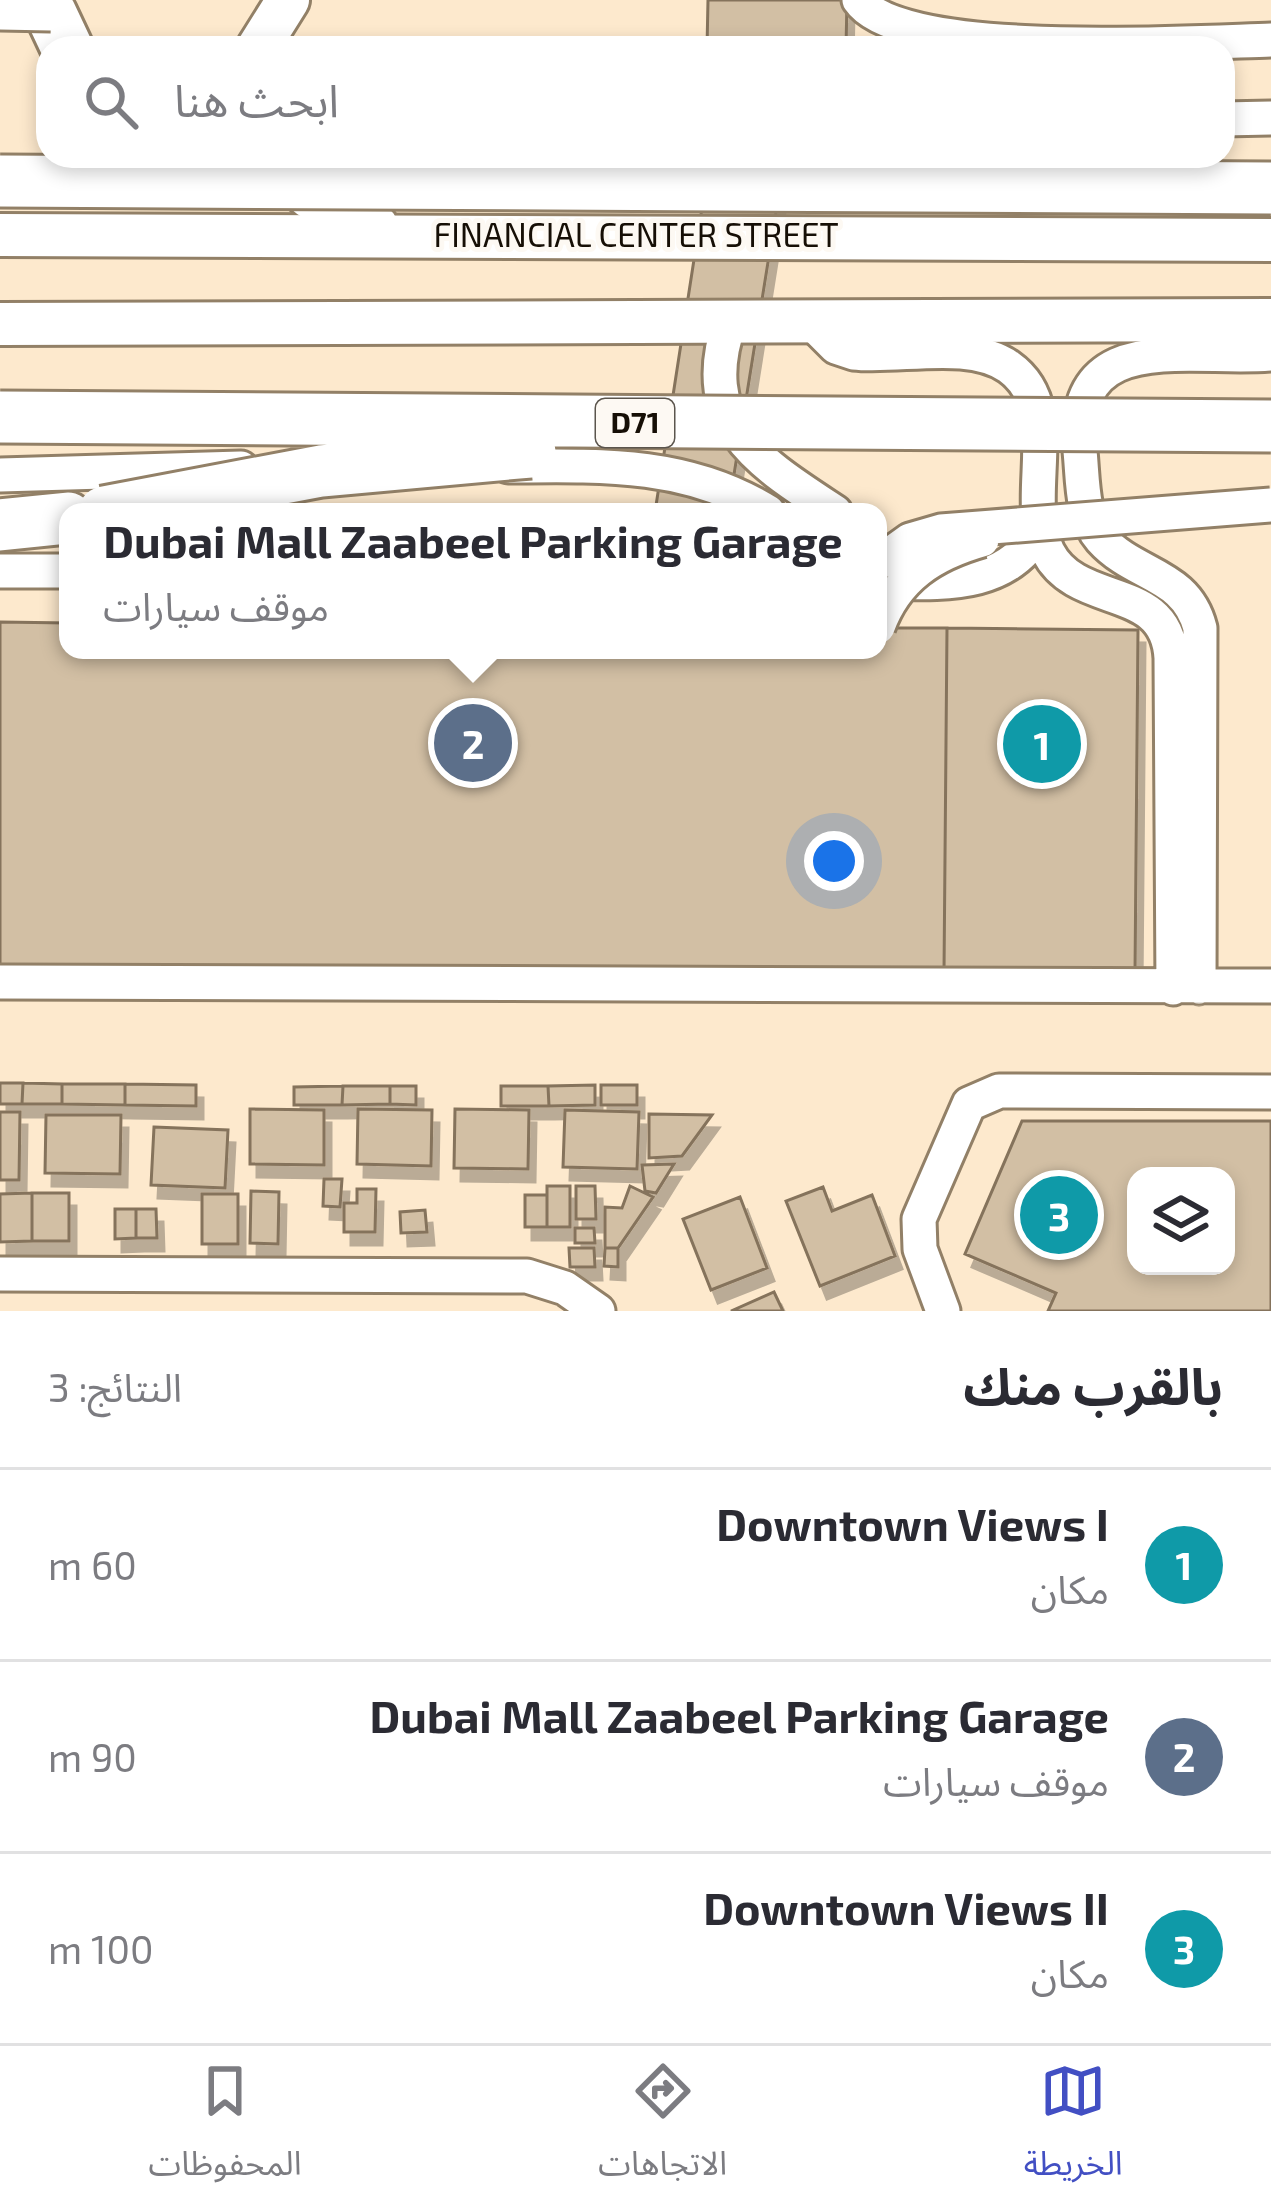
<!DOCTYPE html>
<html lang="ar">
<meta charset="utf-8">
<style>
body{margin:0;font-family:"Exo 2","Noto Sans Arabic",sans-serif;background:#f2f2f3;color:#2b2b33;direction:rtl}
.controls{position:absolute;right:36px;bottom:36px;display:grid;overflow:hidden;border-radius:24px;box-shadow:0 6px 18px #0003}
.controls button{width:108px;height:108px;display:grid;place-items:center;padding:0;border:0;border-bottom:3px solid #e1e1e2;background:#fff;color:#2b2b33;font:60px sans-serif}
.you{position:absolute;left:834px;top:861px;width:42px;height:42px;margin:-30px;border:9px solid #fff;border-radius:50%;background:#1a73e8;box-shadow:0 0 0 18px #1a73e833}
.badge{display:grid;place-items:center;width:78px;height:78px;border-radius:50%;background:#424fc3;color:#fff;font-size:39px;font-weight:700}
.pin{position:absolute;translate:-50% -50%;border:6px solid #fff;box-shadow:0 3px 12px #0006}
.popup{position:absolute;left:59px;top:503px;width:828px;height:156px;box-sizing:border-box;display:grid;place-content:center;border-radius:24px;background:#fff;filter:drop-shadow(0 3px 9px #0005);font-size:39px;white-space:nowrap;color:#7c7c81}
.popup b{font-size:45px;color:#2b2b33}
.popup::after{content:'';position:absolute;left:50%;top:100%;margin-left:-24px;border:24px solid transparent;border-top-color:#fff}
.list{margin:0;padding:0;list-style:none}
h2{display:flex;justify-content:space-between;align-items:center;height:156px;margin:0;padding:0 48px;font-size:51px}
h2 small{font-size:39px;font-weight:400;color:#7c7c81}
.list li{display:grid;grid-template-columns:78px 1fr auto;gap:36px;align-items:center;box-sizing:border-box;height:192px;padding:0 48px;border-top:3px solid #e1e1e2}
.list b{display:block;font-size:45px;white-space:nowrap}
.list p{margin:0;font-size:39px;white-space:nowrap;color:#7c7c81}
.list em{font-size:39px;font-style:normal;color:#7c7c81}
.icon{flex:none;width:66px;height:66px;fill:none;stroke:currentColor;stroke-width:2;stroke-linecap:round;stroke-linejoin:round}
.map{position:relative;flex:none;width:1271px;height:1311px;overflow:hidden;direction:ltr}
.search{position:absolute;background:#fff;box-shadow:0 6px 18px #0003;left:36px;right:36px;top:36px;height:132px;display:flex;align-items:center;gap:30px;box-sizing:border-box;padding:0 42px;border-radius:36px;color:#7c7c81;font-size:45px}
.sheet{height:732px;background:#fff}
nav{display:flex;justify-content:space-around;align-items:center;box-sizing:border-box;height:168px;border-top:3px solid #e1e1e2;background:#fff;font-size:33px;color:#7c7c81}
nav a{display:grid;justify-items:center;gap:6px}
nav .on{color:#424fc3}
.map>svg:first-child{display:block}
.building{fill:#d2bfa4;stroke:#85735b;stroke-width:3;fill-rule:evenodd;filter:url(#shadow)}
.lines{fill:none;stroke-linecap:round;stroke-linejoin:round}
.minor-casing{stroke:#928067;stroke-width:39}
.major-casing{stroke:#928067;stroke-width:48}
.highway-casing{stroke:#928067;stroke-width:57}
.minor{stroke:#fff;stroke-width:33}
.major{stroke:#fff;stroke-width:42}
.highway{stroke:#fff;stroke-width:51}
.minor-bridge-casing{stroke:#928067;stroke-width:39;stroke-linecap:butt}
.highway-bridge-casing{stroke:#928067;stroke-width:57;stroke-linecap:butt}
.minor-bridge{stroke:#fff;stroke-width:33}
.highway-bridge{stroke:#fff;stroke-width:51}
.labels{text-anchor:middle;stroke-width:10;stroke-linejoin:round;paint-order:stroke}
.shield{fill:#fdf9f3;stroke:#5b554d;stroke-width:3}
.shield-label{font-size:30px;font-weight:bold;fill:#160f06}
.street-label{font-size:33px;fill:#160f06;stroke:#fdf9f3}
</style>
<div class="map">
<svg width="1271" height="1311" viewBox="0 0 1271 1311">
<defs>
<filter id="shadow"><feDropShadow dx="7" dy="13" stdDeviation="0" flood-color="#0004"/></filter>
</defs>
<rect width="100%" height="100%" fill="#fde9cd"/>
<!-- building -->
<path class="building" d="M 708,0 L 847,0 L 846,48 L 707,48 Z
M 710,156 L 785,156 L 728,512 L 655,512 Z
M 0,622 L 68,623 L 68,650 L 878,650 L 878,628 L 947,628 L 944,972 L 0,965 Z
M 947,628 L 1138,630 L 1135,973 L 944,972 Z
M 0,1083 L 23,1083 L 22,1104 L 0,1104 Z
M 23,1083 L 62,1084 L 62,1104 L 22,1104 Z
M 62,1084 L 125,1084 L 125,1105 L 62,1104 Z
M 125,1084 L 196,1085 L 196,1106 L 125,1105 Z
M 595,1085 L 595,1105 L 549,1106 L 548,1086 Z
M 601,1085 L 637,1085 L 637,1105 L 601,1105 Z
M 343,1086 L 342,1105 L 294,1105 L 294,1087 Z
M 343,1086 L 390,1086 L 390,1104 L 342,1105 Z
M 390,1086 L 416,1086 L 416,1105 L 390,1104 Z
M 501,1086 L 548,1086 L 549,1106 L 501,1106 Z
M 250,1109 L 324,1110 L 324,1165 L 250,1164 Z
M 358,1109 L 432,1110 L 431,1166 L 357,1164 Z
M 455,1109 L 529,1110 L 528,1169 L 454,1168 Z
M 565,1110 L 639,1112 L 637,1169 L 563,1167 Z
M 0,1112 L 20,1112 L 19,1180 L 0,1180 Z
M 649,1114 L 712,1115 L 682,1156 L 649,1158 Z
M 46,1115 L 121,1115 L 120,1174 L 45,1173 Z
M 1022,1121 L 1271,1121 L 1271,1311 L 1048,1311 L 1056,1293 L 965,1254 ZM 1136,1176 L 1226,1176 L 1226,1266 L 1136,1266 Z
M 154,1127 L 228,1130 L 225,1188 L 151,1185 Z
M 674,1164 L 656,1193 L 645,1191 L 642,1165 Z
M 324,1179 L 342,1179 L 340,1207 L 323,1206 Z
M 547,1186 L 570,1186 L 570,1227 L 547,1227 Z
M 576,1186 L 595,1186 L 596,1219 L 576,1219 Z
M 630,1186 L 653,1197 L 618,1248 L 605,1248 L 605,1207 L 622,1208 Z
M 823,1187 L 832,1211 L 872,1195 L 895,1256 L 820,1286 L 786,1201 Z
M 357,1189 L 376,1189 L 375,1232 L 344,1232 L 344,1203 L 357,1203 Z
M 251,1191 L 279,1192 L 278,1244 L 250,1243 Z
M 32,1193 L 69,1193 L 69,1241 L 32,1241 Z
M 32,1193 L 32,1241 L 0,1242 L 0,1194 Z
M 202,1194 L 238,1194 L 238,1244 L 202,1244 Z
M 525,1195 L 547,1195 L 547,1227 L 525,1227 Z
M 740,1197 L 767,1268 L 711,1290 L 683,1219 Z
M 115,1209 L 136,1209 L 136,1238 L 115,1239 Z
M 136,1209 L 156,1209 L 157,1238 L 136,1238 Z
M 425,1210 L 427,1232 L 401,1233 L 400,1212 Z
M 575,1228 L 594,1228 L 595,1243 L 575,1243 Z
M 569,1248 L 594,1248 L 595,1267 L 570,1267 Z
M 605,1248 L 618,1248 L 618,1267 L 604,1266 Z
M 774,1292 L 783,1311 L 731,1311 Z"/>
<g class="lines">
<defs>
<path id="minor" d="M 859,0 C 901,61 1196,42 1271,40
M 1223,119 L 1271,118
M 281,156 C 290,210 334,214 380,223
M 809,320 L 836,347 L 854,353 C 900,358 969,339 1009,367 C 1067,408 1020,497 1048,552 C 1078,610 1167,581 1171,658 L 1173,988
M 730,321 C 694,424 759,462 835,512
M 508,466 C 599,465 688,462 768,512
M 0,475 L 241,468
M 0,571 L 68,571
M 878,582 C 938,583 1010,591 1041,526
M 0,982 L 1271,986
M 1199,987 L 1200,628 C 1186,573 1135,577 1101,539 C 1081,516 1083,480 1080,451 C 1069,325 1187,361 1271,354
M 0,1274 L 527,1276 L 565,1288 L 598,1311
M 943,1311 L 920,1249 L 919,1219 L 969,1104 L 999,1091 L 1271,1092"/>
<path id="major" d="M 258,48 L 288,0
M 0,235 L 1271,240
M 0,324 L 1271,320"/>
<path id="highway" d="M 51,14 L 67,48
M 993,156 L 1095,172
M 0,525 L 68,518"/>
</defs>
<!-- minor casing -->
<use href="#minor" class="minor-casing"/>
<!-- major casing -->
<use href="#major" class="major-casing"/>
<!-- highway casing -->
<use href="#highway" class="highway-casing"/>
<!-- minor -->
<use href="#minor" class="minor"/>
<!-- major -->
<use href="#major" class="major"/>
<!-- highway -->
<use href="#highway" class="highway"/>
<defs>
<path id="minor-bridge" d="M 0,13 L 51,14
M 878,563 L 910,540 L 941,531 L 1271,505
M 878,627 C 896,577 933,554 982,540"/>
<path id="highway-bridge" d="M 0,181 L 1271,188
M 0,417 L 1271,426
M 104,512 L 321,471 L 530,452"/>
</defs>
<!-- minor-bridge casing -->
<use href="#minor-bridge" class="minor-bridge-casing"/>
<!-- highway-bridge casing -->
<use href="#highway-bridge" class="highway-bridge-casing"/>
<!-- minor-bridge -->
<use href="#minor-bridge" class="minor-bridge"/>
<!-- highway-bridge -->
<use href="#highway-bridge" class="highway-bridge"/>
</g>
<g class="labels">
<!-- shield labels -->
<rect class="shield" x="596" y="399" width="78" height="48" rx="9"/>
<g class="shield-label">
<text x="635" y="433">D71</text>
</g>
<!-- street labels -->
<g class="street-label">
<text x="636" y="247">FINANCIAL CENTER STREET</text>
</g>
</g>
</svg>
<div class="controls">
<button><svg class="icon" aria-label="layers" viewBox="0 0 24 24"><path d="M12 4l9 5-9 5-9-5zM3 14l9 5 9-5"/></svg></button>
</div>
<div class="you"></div>
<div class="pin badge" style="left:1042px;top:744px;background:#0f9aa8">1</div>
<div class="pin badge" style="left:473px;top:743px;background:#5c6f8a">2</div>
<div class="popup"><b>Dubai Mall Zaabeel Parking Garage</b>موقف سيارات</div>
<div class="pin badge" style="left:1059px;top:1215px;background:#0f9aa8">3</div>
<div class="search"><svg class="icon" aria-label="search" viewBox="0 0 24 24"><circle cx="10" cy="10" r="6"/><path d="M15 15l6 6"/></svg>ابحث هنا</div>
</div>
<section class="sheet">
<h2>بالقرب منك<small>النتائج: 3</small></h2>
<ul class="list">
<li><span class="badge" style="background:#0f9aa8">1</span><div><b>Downtown Views I</b><p>مكان</p></div><em>60 m</em></li>
<li><span class="badge" style="background:#5c6f8a">2</span><div><b>Dubai Mall Zaabeel Parking Garage</b><p>موقف سيارات</p></div><em>90 m</em></li>
<li><span class="badge" style="background:#0f9aa8">3</span><div><b>Downtown Views II</b><p>مكان</p></div><em>100 m</em></li>
</ul>
</section>
<nav>
<a class="on"><svg class="icon" aria-label="map" viewBox="0 0 24 24"><path d="M3 6l6-2 6 2 6-2v14l-6 2-6-2-6 2zM9 4v14M15 6v14"/></svg>الخريطة</a>
<a><svg class="icon" aria-label="directions" viewBox="0 0 24 24"><path d="M12 3l9 9-9 9-9-9zM9 14v-3h6M13 9l2 2-2 2"/></svg>الاتجاهات</a>
<a><svg class="icon" aria-label="saved" viewBox="0 0 24 24"><path d="M7 4h10v16l-5-4-5 4z"/></svg>المحفوظات</a>
</nav>
